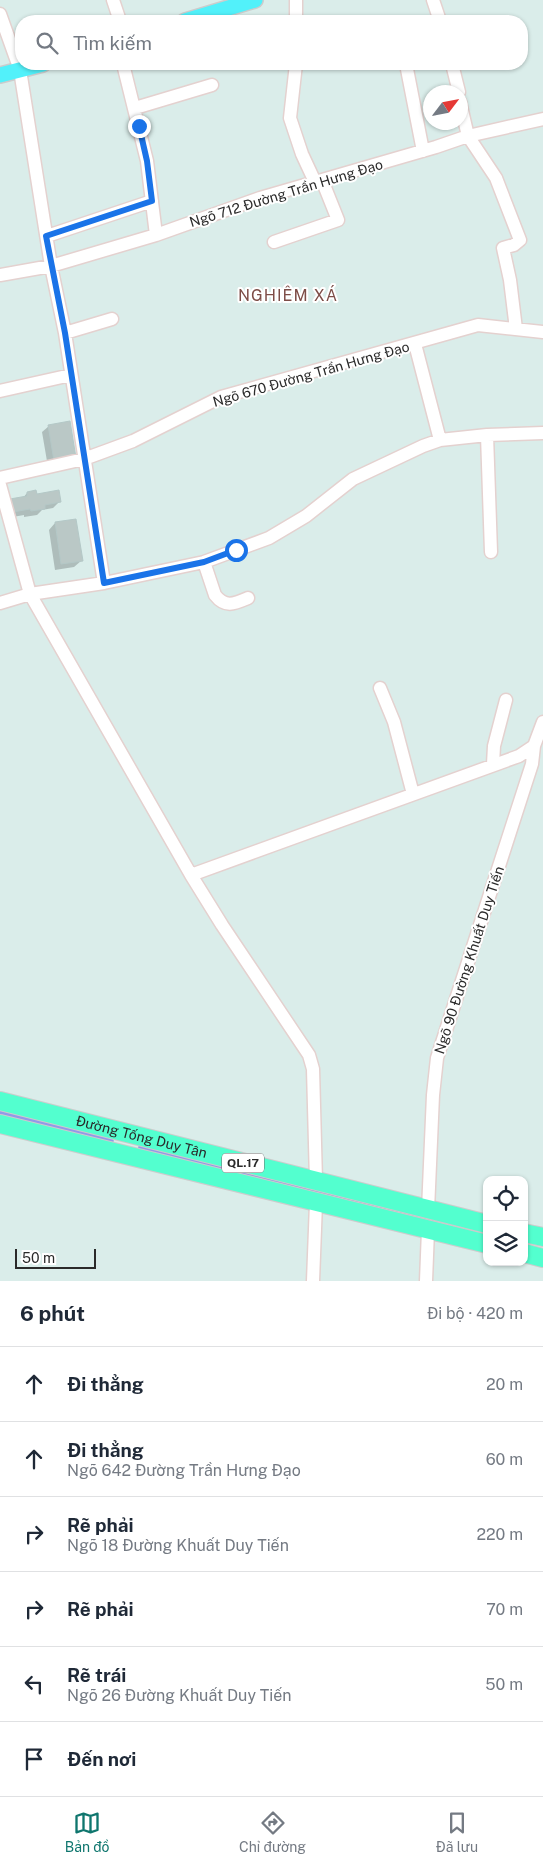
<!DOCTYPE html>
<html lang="vi">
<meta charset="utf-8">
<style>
body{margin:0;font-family:"Public Sans",sans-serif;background:#f2f2f3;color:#1f2937}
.controls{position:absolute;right:15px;bottom:15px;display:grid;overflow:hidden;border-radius:10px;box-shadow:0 1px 4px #0004}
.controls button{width:45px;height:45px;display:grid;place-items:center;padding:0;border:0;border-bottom:1px solid #e0e1e3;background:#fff;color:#1f2937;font:25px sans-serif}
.compass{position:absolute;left:423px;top:85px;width:45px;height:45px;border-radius:50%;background:#fff;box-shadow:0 1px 4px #0004;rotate:58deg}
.scale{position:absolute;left:15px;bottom:12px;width:81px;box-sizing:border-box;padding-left:5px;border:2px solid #2a2a2a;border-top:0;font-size:14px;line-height:18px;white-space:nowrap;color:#2a2a2a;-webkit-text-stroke:4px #fff;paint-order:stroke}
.stop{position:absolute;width:15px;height:15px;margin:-11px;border:4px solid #1a73e8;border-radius:50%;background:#fff}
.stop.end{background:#1a73e8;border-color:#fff;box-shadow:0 1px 5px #0008}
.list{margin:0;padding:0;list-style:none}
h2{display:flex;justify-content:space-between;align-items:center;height:65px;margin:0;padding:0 20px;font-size:21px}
h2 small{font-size:16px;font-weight:400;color:#747a83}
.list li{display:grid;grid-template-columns:32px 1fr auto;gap:15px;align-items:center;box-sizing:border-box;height:75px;padding:0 20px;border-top:1px solid #e0e1e3}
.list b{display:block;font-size:19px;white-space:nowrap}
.list p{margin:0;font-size:16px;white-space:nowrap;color:#747a83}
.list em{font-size:16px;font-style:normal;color:#747a83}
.icon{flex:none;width:28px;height:28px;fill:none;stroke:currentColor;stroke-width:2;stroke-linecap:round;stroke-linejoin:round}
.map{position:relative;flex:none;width:543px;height:1281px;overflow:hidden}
.search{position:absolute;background:#fff;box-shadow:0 1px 4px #0004;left:15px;right:15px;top:15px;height:55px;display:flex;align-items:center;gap:12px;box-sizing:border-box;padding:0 18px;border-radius:20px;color:#747a83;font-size:19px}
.sheet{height:515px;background:#fff}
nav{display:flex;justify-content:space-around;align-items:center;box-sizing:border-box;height:70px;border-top:1px solid #e0e1e3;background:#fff;font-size:14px;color:#747a83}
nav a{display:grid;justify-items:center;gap:2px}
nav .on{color:#0f766e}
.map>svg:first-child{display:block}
.green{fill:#9397e8}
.shadow{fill:#0003}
.building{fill:#bac8c6;stroke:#b4c8c7}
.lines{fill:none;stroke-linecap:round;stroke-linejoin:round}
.minor-casing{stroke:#e4d1cf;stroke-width:15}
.major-casing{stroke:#ccc;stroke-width:18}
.highway-casing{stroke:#ccc;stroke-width:20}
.minor{stroke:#fff;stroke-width:12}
.major{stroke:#52f1fa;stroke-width:15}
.highway{stroke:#53ffcf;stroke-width:18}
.route{stroke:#1a73e8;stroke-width:6}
.labels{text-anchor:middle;stroke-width:4;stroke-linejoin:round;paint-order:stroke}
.shield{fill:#fff;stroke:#6a6a6a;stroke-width:1}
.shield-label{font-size:12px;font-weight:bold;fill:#2a2a2a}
.street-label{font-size:14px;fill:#2a2a2a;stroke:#fff}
.quarter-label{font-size:16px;letter-spacing:1px;fill:#7d4d47;stroke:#fff}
</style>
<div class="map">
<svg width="543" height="1281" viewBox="0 0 543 1281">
<rect width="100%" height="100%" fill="#daedea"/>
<!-- green -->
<path class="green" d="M 0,1109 L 111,1136 L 114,1141 L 111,1145 L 0,1118 Z
M 141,1143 L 487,1228 L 487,1238 L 139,1150 L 138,1147 Z"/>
<!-- shadow -->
<path class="shadow" d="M 49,426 L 75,457 L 48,467 L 42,432 Z
M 27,493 L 36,496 L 60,501 L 53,508 L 42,510 L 37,515 L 24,517 L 24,515 L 7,518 Z
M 55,523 L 81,561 L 74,567 L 55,570 L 49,530 Z"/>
<!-- building -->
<path class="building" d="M 70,421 L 76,458 L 54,461 L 48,425 Z
M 36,490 L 37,494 L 59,490 L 61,502 L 45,505 L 45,509 L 31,511 L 30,509 L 13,512 L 10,499 L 27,496 L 27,492 Z
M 76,519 L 83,561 L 61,564 L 55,522 Z"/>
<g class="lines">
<defs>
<path id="minor" d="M 113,0 L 120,21
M 296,0 L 296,21
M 433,0 L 440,21
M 0,14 L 20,70 L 51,266 L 65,333 L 104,583
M 123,64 L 147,161 L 156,235
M 296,64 L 290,118 L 302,154 L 315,182
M 406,64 L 423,151
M 452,64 L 459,92
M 460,102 L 468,136 L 496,178 L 520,240 L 514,245 L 503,248 L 510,280 L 516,329
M 135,108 L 212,85
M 47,236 L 152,201
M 274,242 L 338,220 L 322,180
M 0,275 L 51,266 L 156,235 L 260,198 L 436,147 L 468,136 L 543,119
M 65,333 L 112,319
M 415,344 L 440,440
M 0,391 L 71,375
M 487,435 L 491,552
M 0,478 L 84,459 L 133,441 L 221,397 L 478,325 L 543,332
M 0,485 L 30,594 L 191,875 L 222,925 L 309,1055 L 313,1069 L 316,1181
M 204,562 L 215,595 C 225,608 234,604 248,598
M 0,603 L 30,594 L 104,583 L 204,562 L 269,538 L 306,516 L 353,479 L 423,446 L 440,440 L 487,435 L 543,433
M 380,688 L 394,722 L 413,794
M 493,764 L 494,746 L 506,700
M 191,875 L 519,756 L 534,746
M 428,1210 L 433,1095 L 437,1058 L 532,764 L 534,746 L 543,722
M 313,1281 L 316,1203
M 426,1281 L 428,1230"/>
<path id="major" d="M 185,21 L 255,0
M 0,75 L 43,64"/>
<g id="highway">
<path id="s1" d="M 0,1101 L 487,1224"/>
<path d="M 0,1124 L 487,1244"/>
<path d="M 524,1233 L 543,1237"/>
<path d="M 524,1253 L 543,1258"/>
</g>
</defs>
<!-- minor casing -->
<use href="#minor" class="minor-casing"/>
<!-- major casing -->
<use href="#major" class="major-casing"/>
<!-- highway casing -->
<use href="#highway" class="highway-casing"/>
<!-- minor -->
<use href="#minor" class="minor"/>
<!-- major -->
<use href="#major" class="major"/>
<!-- highway -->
<use href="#highway" class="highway"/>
</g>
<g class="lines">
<!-- route -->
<path class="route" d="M 139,126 L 147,161 L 152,201 L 46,236 L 65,333 L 104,583 L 204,562 L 236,550"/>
</g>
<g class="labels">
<!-- shield labels -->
<rect class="shield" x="222" y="1153.5" width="42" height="19" rx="4"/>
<g class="shield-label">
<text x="243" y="1167">QL.17</text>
</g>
<!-- street labels -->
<g class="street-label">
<text transform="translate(286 193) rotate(-17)" y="5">Ngõ 712 Đường Trần Hưng Đạo</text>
<text transform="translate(311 374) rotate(-16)" y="5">Ngõ 670 Đường Trần Hưng Đạo</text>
<text transform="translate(469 960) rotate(-72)" y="5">Ngõ 90 Đường Khuất Duy Tiến</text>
<text dy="5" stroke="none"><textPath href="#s1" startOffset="146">Đường Tống Duy Tân</textPath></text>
</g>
<!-- quarter labels -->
<g class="quarter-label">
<text x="288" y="301">NGHIÊM XÁ</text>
</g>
</g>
</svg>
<div class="controls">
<button><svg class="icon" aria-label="locate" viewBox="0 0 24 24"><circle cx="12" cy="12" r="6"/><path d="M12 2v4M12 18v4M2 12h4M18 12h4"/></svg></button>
<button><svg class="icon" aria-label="layers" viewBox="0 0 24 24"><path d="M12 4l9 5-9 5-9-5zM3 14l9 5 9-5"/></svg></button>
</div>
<svg class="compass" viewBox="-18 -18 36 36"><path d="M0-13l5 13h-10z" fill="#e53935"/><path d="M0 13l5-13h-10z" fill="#747a83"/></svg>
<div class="scale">50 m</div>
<div class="stop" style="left:236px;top:550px"></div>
<div class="stop end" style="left:139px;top:126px"></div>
<div class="search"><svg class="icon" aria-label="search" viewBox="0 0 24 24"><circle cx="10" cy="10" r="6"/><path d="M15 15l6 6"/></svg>Tìm kiếm</div>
</div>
<section class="sheet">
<h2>6 phút<small>Đi bộ · 420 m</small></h2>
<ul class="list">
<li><svg class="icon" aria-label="ahead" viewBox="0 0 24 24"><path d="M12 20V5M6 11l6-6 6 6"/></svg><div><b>Đi thẳng</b></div><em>20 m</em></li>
<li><svg class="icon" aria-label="ahead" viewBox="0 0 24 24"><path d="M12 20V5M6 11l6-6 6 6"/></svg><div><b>Đi thẳng</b><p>Ngõ 642 Đường Trần Hưng Đạo</p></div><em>60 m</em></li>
<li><svg class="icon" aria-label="right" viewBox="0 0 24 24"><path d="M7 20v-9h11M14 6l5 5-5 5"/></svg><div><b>Rẽ phải</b><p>Ngõ 18 Đường Khuất Duy Tiến</p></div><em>220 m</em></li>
<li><svg class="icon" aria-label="right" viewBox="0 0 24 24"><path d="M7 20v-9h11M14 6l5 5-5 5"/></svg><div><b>Rẽ phải</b></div><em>70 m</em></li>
<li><svg class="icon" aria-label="left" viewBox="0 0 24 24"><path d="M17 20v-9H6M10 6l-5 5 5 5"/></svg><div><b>Rẽ trái</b><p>Ngõ 26 Đường Khuất Duy Tiến</p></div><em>50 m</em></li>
<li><svg class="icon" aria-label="arrive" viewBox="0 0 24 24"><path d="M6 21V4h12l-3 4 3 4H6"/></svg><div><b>Đến nơi</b></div></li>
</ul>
</section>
<nav>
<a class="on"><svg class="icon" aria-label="map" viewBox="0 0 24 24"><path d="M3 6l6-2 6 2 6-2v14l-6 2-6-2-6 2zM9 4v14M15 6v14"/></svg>Bản đồ</a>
<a><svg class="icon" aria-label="directions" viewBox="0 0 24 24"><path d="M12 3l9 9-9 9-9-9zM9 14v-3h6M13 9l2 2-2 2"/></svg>Chỉ đường</a>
<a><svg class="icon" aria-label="saved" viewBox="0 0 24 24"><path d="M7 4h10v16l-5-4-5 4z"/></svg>Đã lưu</a>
</nav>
